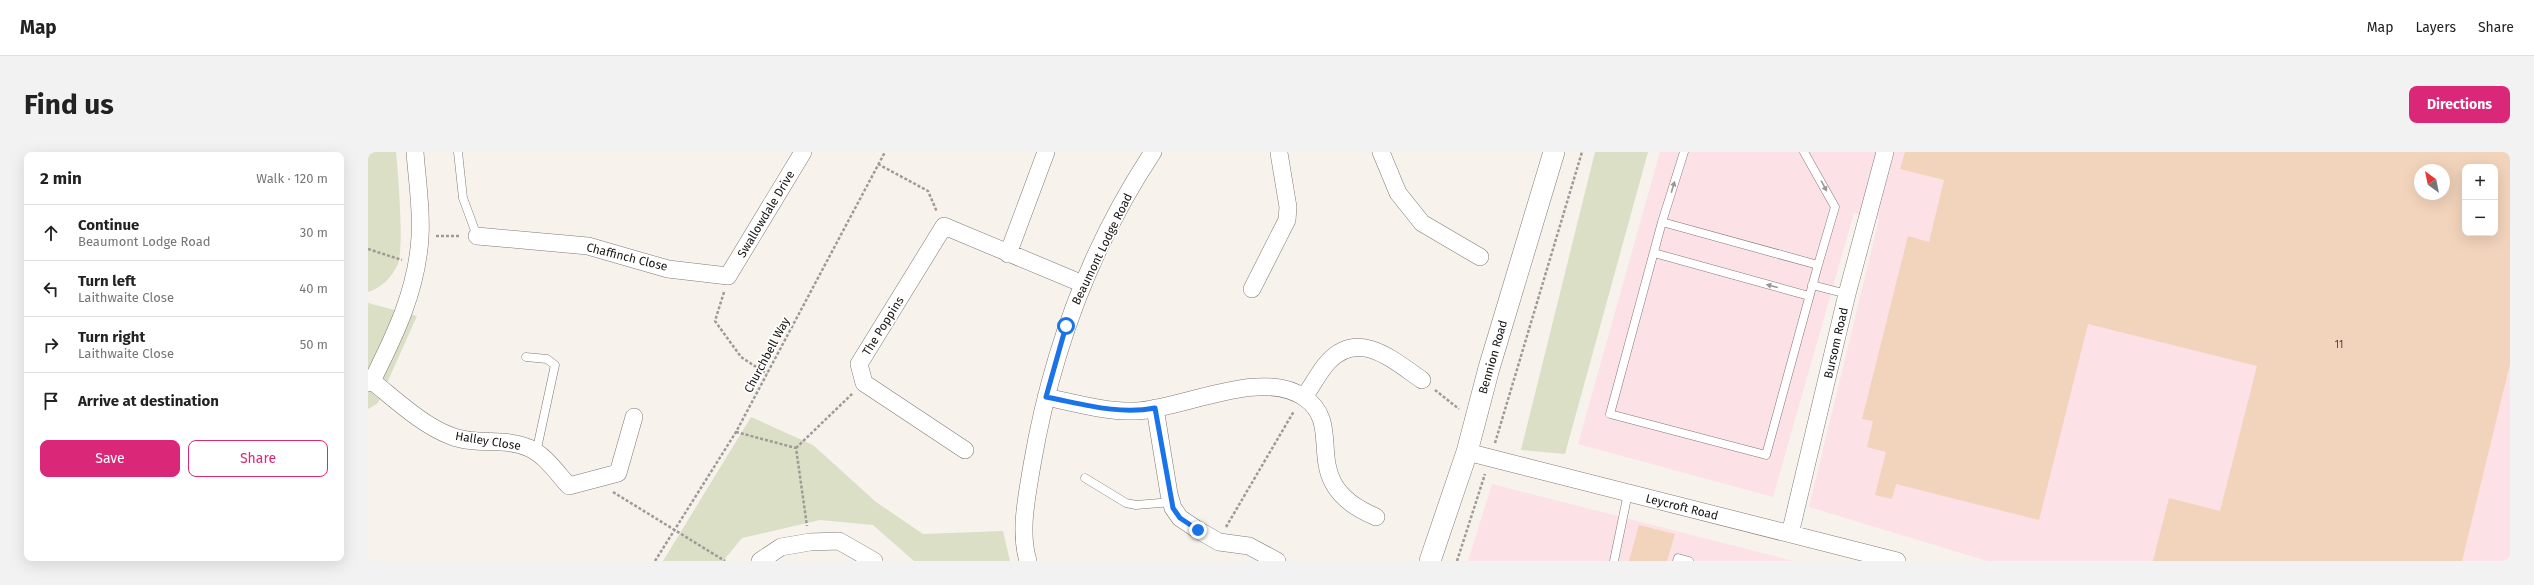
<!DOCTYPE html>
<meta charset="utf-8">
<style>
body{margin:0;font-family:"Fira Sans",sans-serif;background:#f2f2f2;color:#222}
.controls{position:absolute;right:12px;top:12px;display:grid;overflow:hidden;border-radius:8px;box-shadow:0 4px 16px #0002}
.controls button{width:36px;height:36px;display:grid;place-items:center;padding:0;border:0;border-bottom:1px solid #e0e0e0;background:#fff;color:#222;font:20px sans-serif}
.compass{position:absolute;left:2046px;top:12px;width:36px;height:36px;border-radius:50%;background:#fff;box-shadow:0 4px 16px #0002;rotate:327deg}
.stop{position:absolute;width:12px;height:12px;margin:-9px;border:3px solid #1a73e8;border-radius:50%;background:#fff}
.stop.end{background:#1a73e8;border-color:#fff;box-shadow:0 1px 4px #0008}
.list{margin:0;padding:0;list-style:none}
h2{display:flex;justify-content:space-between;align-items:center;height:52px;margin:0;padding:0 16px;font-size:17px}
h2 small{font-size:13px;font-weight:400;color:#767676}
.list li{display:grid;grid-template-columns:26px 1fr auto;gap:12px;align-items:center;box-sizing:border-box;height:56px;padding:0 16px;border-top:1px solid #e0e0e0}
.list b{display:block;font-size:15px;white-space:nowrap}
.list p{margin:0;font-size:13px;white-space:nowrap;color:#767676}
.list em{font-size:13px;font-style:normal;color:#767676}
.actions{display:flex;gap:8px;padding:12px 16px}
.actions a{flex:1;padding:9px 0;border:1px solid #db2777;border-radius:8px;text-align:center;font-size:14px;color:#db2777}
.actions .main{background:#db2777;color:#fff}
.icon{flex:none;width:22px;height:22px;fill:none;stroke:currentColor;stroke-width:2;stroke-linecap:round;stroke-linejoin:round}
.map{position:relative;flex:none;width:2142px;height:409px;overflow:hidden;border-radius:8px}
header{display:flex;align-items:center;gap:24px;box-sizing:border-box;height:56px;padding:0 20px;background:#fff;border-bottom:1px solid #e0e0e0}
header strong{font-size:19px}
nav{display:flex;gap:22px;margin-inline-start:auto;font-size:14px}
.intro{display:flex;align-items:center;justify-content:space-between;box-sizing:border-box;height:96px;padding:0 24px}
h1{margin:0;font-size:28px}
.button{padding:10px 18px;border-radius:8px;background:#db2777;color:#fff;font-size:14px;font-weight:700}
main{display:flex;gap:24px;padding:0 24px}
aside{flex:1;background:#fff;border-radius:8px;box-shadow:0 4px 16px #0002}
.map>svg:first-child{display:block}
.industrial{fill:#fce1e7;fill-rule:evenodd}
.green{fill:#dadfc5}
.building{fill:#f2d3bb;fill-rule:evenodd}
.lines{fill:none;stroke-linecap:round;stroke-linejoin:round}
.service-casing{stroke:#807a76;stroke-width:9}
.minor-casing{stroke:#807a76;stroke-width:18}
.tertiary-casing{stroke:#807a76;stroke-width:22}
.path{stroke:#9f9a97;stroke-width:2.5;stroke-dasharray:3 2;stroke-linecap:butt}
.service{stroke:#fff;stroke-width:8}
.minor{stroke:#fff;stroke-width:17}
.tertiary{stroke:#fff;stroke-width:21}
.oneway{fill:#989796}
.route{stroke:#1a73e8;stroke-width:5}
.labels{text-anchor:middle;stroke-width:3.5;stroke-linejoin:round;paint-order:stroke}
.number-label{font-size:10px;fill:#4f463e}
.street-label{font-size:12px;fill:#191715;stroke:#fff}
</style>
<header>
<strong>Map</strong>
<nav><a>Map</a><a>Layers</a><a>Share</a></nav>
</header>
<div class="intro"><h1>Find us</h1><a class="button">Directions</a></div>
<main>
<aside>
<h2>2 min<small>Walk · 120 m</small></h2>
<ul class="list">
<li><svg class="icon" aria-label="ahead" viewBox="0 0 24 24"><path d="M12 20V5M6 11l6-6 6 6"/></svg><div><b>Continue</b><p>Beaumont Lodge Road</p></div><em>30 m</em></li>
<li><svg class="icon" aria-label="left" viewBox="0 0 24 24"><path d="M17 20v-9H6M10 6l-5 5 5 5"/></svg><div><b>Turn left</b><p>Laithwaite Close</p></div><em>40 m</em></li>
<li><svg class="icon" aria-label="right" viewBox="0 0 24 24"><path d="M7 20v-9h11M14 6l5 5-5 5"/></svg><div><b>Turn right</b><p>Laithwaite Close</p></div><em>50 m</em></li>
<li><svg class="icon" aria-label="arrive" viewBox="0 0 24 24"><path d="M6 21V4h12l-3 4 3 4H6"/></svg><div><b>Arrive at destination</b></div></li>
</ul>
<div class="actions"><a class="main">Save</a><a>Share</a></div>
</aside>
<div class="map">
<svg width="2142" height="409" viewBox="0 0 2142 409">
<rect width="100%" height="100%" fill="#f8f2ed"/>
<!-- industrial -->
<path class="industrial" d="M 1292,0 L 2142,0 L 2142,409 L 1619,409 L 1441,355 L 1511,67 L 1486,61 L 1405,345 L 1210,292 ZM 2097,15 L 2127,15 L 2127,81 L 2097,81 ZM 2052,18 L 2076,18 L 2076,42 L 2052,42 Z
M 1124,332 L 1426,409 L 1100,409 Z"/>
<!-- green -->
<path class="green" d="M 0,0 L 28,0 C 30,19 37,101 29,114 C 23,126 12,137 0,140 Z
M 1227,0 L 1280,0 L 1197,302 L 1153,298 Z
M 0,151 L 49,164 L 10,251 L 0,257 Z
M 383,265 L 445,293 L 508,350 L 555,382 L 635,379 L 642,409 L 546,409 L 505,373 L 452,368 L 374,386 L 355,409 L 295,409 Z"/>
<!-- building -->
<path class="building" d="M 1537,0 L 2142,0 L 2142,212 L 2094,409 L 1785,409 L 1801,346 L 1852,359 L 1889,214 L 1720,172 L 1671,368 L 1528,332 L 1524,347 L 1507,343 L 1518,300 L 1499,295 L 1505,269 L 1494,267 L 1540,84 L 1561,90 L 1576,28 L 1532,17 ZM 2097,15 L 2127,15 L 2127,81 L 2097,81 ZM 2052,18 L 2076,18 L 2076,42 L 2052,42 Z
M 1271,373 L 1307,382 L 1299,409 L 1261,409 Z"/>
<g class="lines">
<defs>
<path id="service" d="M 90,0 L 95,46 L 109,84
M 1436,0 L 1467,55 L 1450,113
M 1294,70 L 1450,113 L 1398,303 L 1242,262 Z
M 1294,70 L 1316,0
M 1286,101 L 1441,144
M 1444,133 L 1479,142
M 158,205 L 179,207 L 187,213 L 168,301
M 717,326 L 758,351 L 768,353 L 804,350
M 1246,409 L 1260,341
M 1309,409 L 1310,406 L 1321,409"/>
<path id="minor" d="M 1013,0 L 1030,41 L 1054,71 L 1112,105
M 109,84 L 220,94 L 300,117 L 360,124 L 435,0
M 640,102 L 678,0
M 884,137 L 919,68 L 920,55 L 911,1
M 4,229 C 28,248 54,273 83,284 C 108,294 137,285 161,296 C 177,303 189,321 201,334 L 250,321 L 266,265
M 0,231 L 4,229 C 27,183 49,138 52,85 C 54,58 49,28 47,0
M 678,245 C 707,251 738,260 768,259 C 815,257 893,215 937,246 C 980,276 926,331 1008,365
M 936,245 C 944,234 951,220 960,210 C 991,176 1026,209 1054,228
M 787,256 L 801,342 L 805,356 L 812,366 L 830,378 L 851,390 L 881,394 L 909,409
M 597,298 L 496,231 L 491,212 L 576,74 L 715,132
M 1099,300 L 1529,409
M 1422,382 L 1479,142 L 1517,0
M 392,409 L 413,395 L 442,390 L 471,389 L 506,409
M 660,409 C 651,379 659,344 664,313 C 683,202 722,95 785,0"/>
<path id="tertiary" d="M 1062,409 L 1099,300 L 1121,216 L 1186,0"/>
</defs>
<!-- service casing -->
<use href="#service" class="service-casing"/>
<!-- minor casing -->
<use href="#minor" class="minor-casing"/>
<!-- tertiary casing -->
<use href="#tertiary" class="tertiary-casing"/>
<!-- path -->
<path class="path" d="M 510,12 L 560,39 L 569,60
M 68,84 L 93,84
M 0,97 L 34,108
M 356,140 L 347,169 L 373,205 L 399,222
M 1067,238 L 1091,257
M 368,280 L 428,296 L 439,374
M 1127,291 L 1214,0
M 428,296 L 485,241
M 245,340 L 357,409
M 858,375 L 926,259
M 287,409 L 368,280 L 517,0
M 1089,409 L 1117,322"/>
<!-- service -->
<use href="#service" class="service"/>
<!-- minor -->
<use href="#minor" class="minor"/>
<!-- tertiary -->
<use href="#tertiary" class="tertiary"/>
</g>
<!-- one-way arrows -->
<defs><path id="oneway-solid" d="M-6-.8H1V-3.2L6.5 0L1 3.2V.8H-6Z"/></defs>
<g class="oneway">
<use href="#oneway-solid" transform="translate(1456 34) rotate(62)"/>
<use href="#oneway-solid" transform="translate(1305 35) rotate(-73)"/>
<use href="#oneway-solid" transform="translate(1404 134) rotate(-165)"/>
</g>
<g class="lines">
<!-- route -->
<path class="route" d="M 698,174 L 678,245 C 715,252 750,263 787,256 L 805,356 L 812,366 L 830,378"/>
</g>
<g class="labels">
<!-- number labels -->
<g class="number-label">
<text x="1971" y="196">11</text>
</g>
<!-- street labels -->
<g class="street-label">
<text transform="translate(398 62) rotate(-59)" y="4">Swallowdale Drive</text>
<text transform="translate(734 97) rotate(-64)" y="4">Beaumont Lodge Road</text>
<text transform="translate(259 105) rotate(14)" y="4">Chaffinch Close</text>
<text transform="translate(515 174) rotate(-58)" y="4">The Poppins</text>
<text transform="translate(1468 191) rotate(-77)" y="4">Bursom Road</text>
<text transform="translate(399 203) rotate(-62)" y="4">Churchbell Way</text>
<text transform="translate(1125 205) rotate(-74)" y="4">Bennion Road</text>
<text transform="translate(120 289) rotate(9)" y="4">Halley Close</text>
<text transform="translate(1314 355) rotate(14)" y="4">Leycroft Road</text>
</g>
</g>
</svg>
<div class="controls">
<button>+</button>
<button>−</button>
</div>
<svg class="compass" viewBox="-18 -18 36 36"><path d="M0-13l5 13h-10z" fill="#e53935"/><path d="M0 13l5-13h-10z" fill="#767676"/></svg>
<div class="stop" style="left:698px;top:174px"></div>
<div class="stop end" style="left:830px;top:378px"></div>
</div>
</main>
